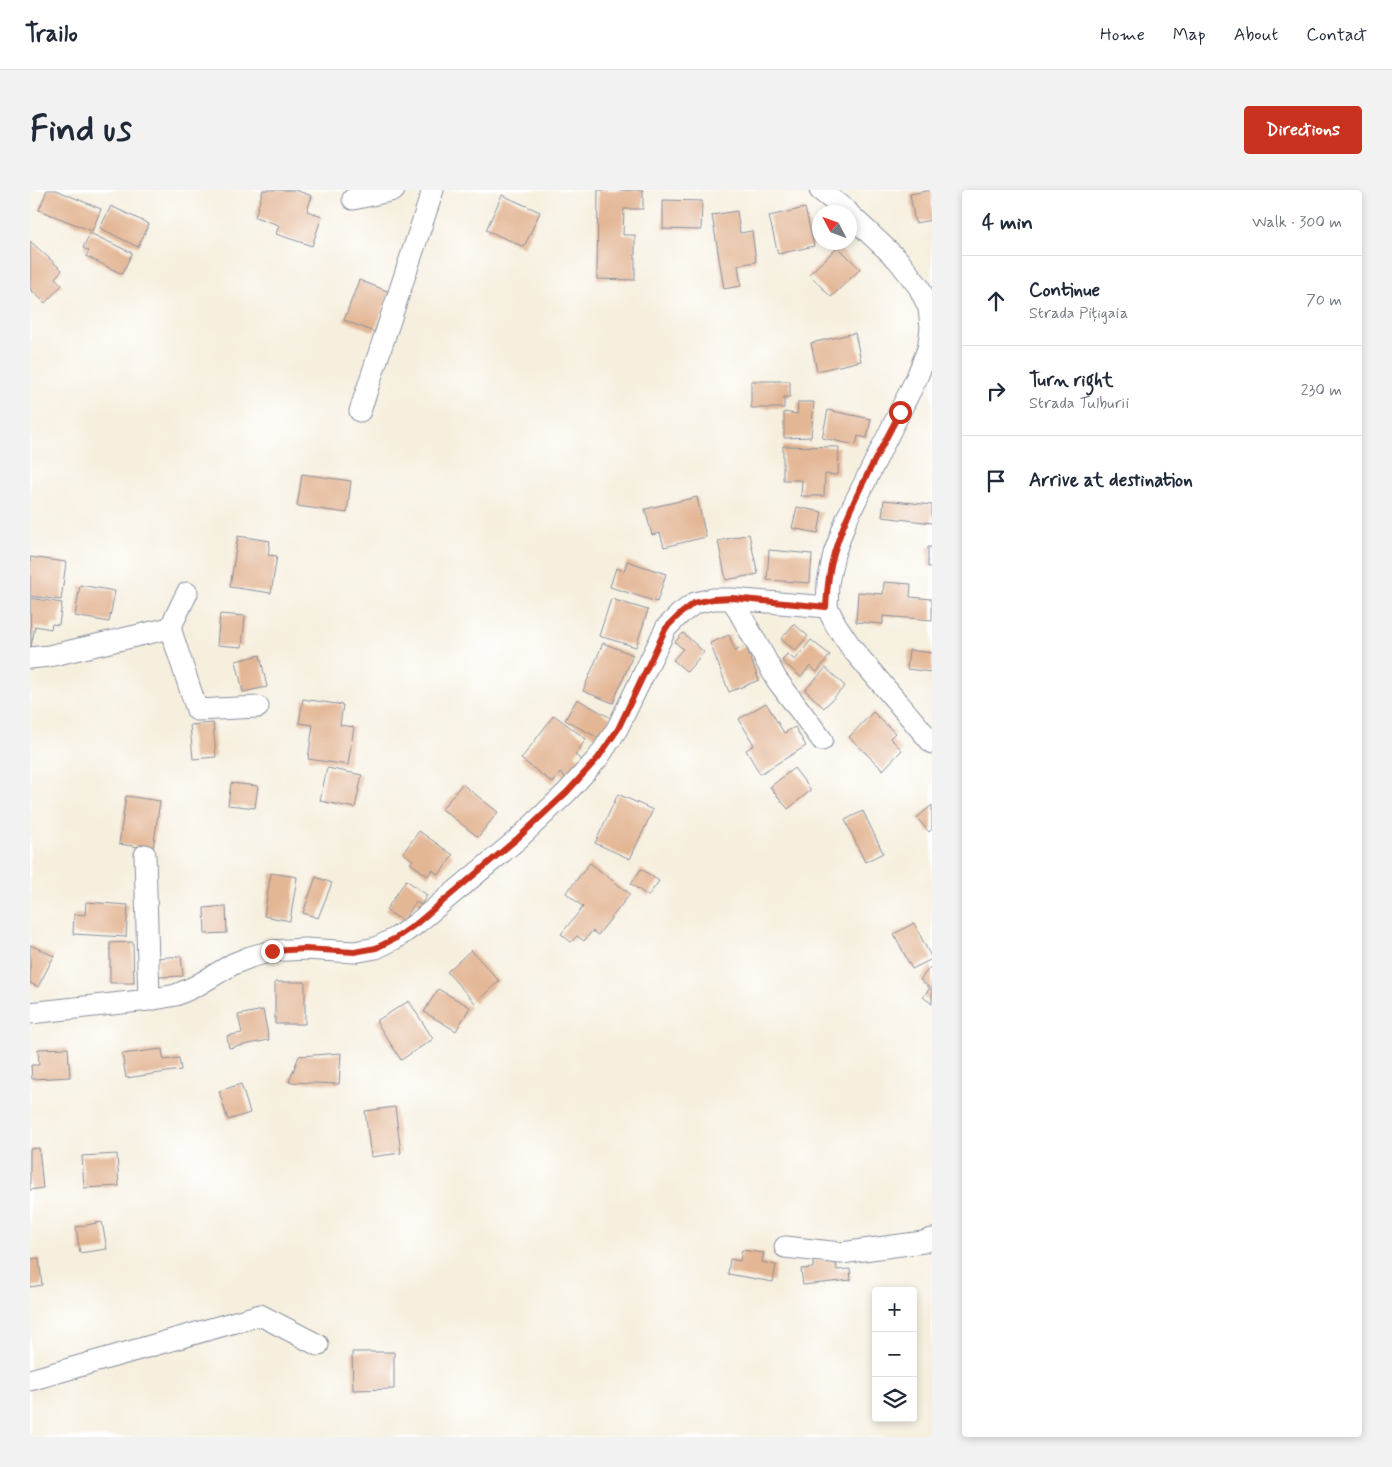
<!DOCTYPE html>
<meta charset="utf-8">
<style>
body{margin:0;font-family:Mynerve,sans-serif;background:#f2f2f3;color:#1f2937}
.controls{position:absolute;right:15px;bottom:15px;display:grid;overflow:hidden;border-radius:5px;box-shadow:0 2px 8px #0003}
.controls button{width:45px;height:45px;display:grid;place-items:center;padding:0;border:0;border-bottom:1px solid #e0e1e3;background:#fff;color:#1f2937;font:25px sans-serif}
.compass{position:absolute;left:782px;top:15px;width:45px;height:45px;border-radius:50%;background:#fff;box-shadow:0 2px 8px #0003;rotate:311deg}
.stop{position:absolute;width:15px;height:15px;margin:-11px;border:4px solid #c8321e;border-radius:50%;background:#fff}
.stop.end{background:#c8321e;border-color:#fff;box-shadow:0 1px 5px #0008}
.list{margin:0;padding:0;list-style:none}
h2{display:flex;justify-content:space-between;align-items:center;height:65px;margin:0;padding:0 20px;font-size:21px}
h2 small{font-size:16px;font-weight:400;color:#747a83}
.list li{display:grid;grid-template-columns:32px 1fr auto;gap:15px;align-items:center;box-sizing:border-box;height:90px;padding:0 20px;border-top:1px solid #e0e1e3}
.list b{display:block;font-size:19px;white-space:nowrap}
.list p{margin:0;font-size:16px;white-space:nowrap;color:#747a83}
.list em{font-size:16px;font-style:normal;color:#747a83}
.icon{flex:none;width:28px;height:28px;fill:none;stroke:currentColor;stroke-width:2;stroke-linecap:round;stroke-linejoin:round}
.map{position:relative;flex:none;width:902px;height:1247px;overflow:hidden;border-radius:5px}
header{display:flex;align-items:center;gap:30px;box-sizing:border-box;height:70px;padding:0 25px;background:#fff;border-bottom:1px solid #e0e1e3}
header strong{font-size:24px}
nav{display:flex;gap:28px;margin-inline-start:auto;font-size:18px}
.intro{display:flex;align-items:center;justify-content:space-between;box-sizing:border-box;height:120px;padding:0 30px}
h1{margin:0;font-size:35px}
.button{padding:12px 22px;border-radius:5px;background:#c8321e;color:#fff;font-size:18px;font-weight:700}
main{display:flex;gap:30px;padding:0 30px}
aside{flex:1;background:#fff;border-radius:5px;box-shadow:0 2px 8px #0003}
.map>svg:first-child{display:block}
.building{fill:#e3b694}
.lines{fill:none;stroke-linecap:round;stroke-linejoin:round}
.minor-casing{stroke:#888f9e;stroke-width:23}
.minor{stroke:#fff;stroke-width:21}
.route{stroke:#c8321e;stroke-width:6}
</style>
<header>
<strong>Trailo</strong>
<nav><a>Home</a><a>Map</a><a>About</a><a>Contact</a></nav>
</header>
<div class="intro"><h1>Find us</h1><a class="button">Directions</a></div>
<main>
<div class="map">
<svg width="902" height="1247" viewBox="0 0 902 1247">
<rect width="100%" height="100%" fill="#fff"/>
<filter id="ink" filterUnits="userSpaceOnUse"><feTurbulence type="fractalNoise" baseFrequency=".02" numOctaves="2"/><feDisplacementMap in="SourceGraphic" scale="10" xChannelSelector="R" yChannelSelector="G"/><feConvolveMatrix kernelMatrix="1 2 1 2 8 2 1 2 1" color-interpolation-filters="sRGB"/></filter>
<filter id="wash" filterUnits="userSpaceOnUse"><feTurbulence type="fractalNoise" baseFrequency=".0096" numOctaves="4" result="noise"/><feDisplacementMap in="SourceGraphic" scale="20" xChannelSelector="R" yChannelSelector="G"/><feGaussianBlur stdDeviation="1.12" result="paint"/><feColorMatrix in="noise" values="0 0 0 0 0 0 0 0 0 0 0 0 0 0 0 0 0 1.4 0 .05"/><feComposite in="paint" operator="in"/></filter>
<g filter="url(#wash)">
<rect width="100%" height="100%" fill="#f6efde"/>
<g id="blocks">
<!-- building -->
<path class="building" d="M 17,0 L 26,0 L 71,19 L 62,41 L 9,20 Z
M 233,0 L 265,0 L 282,6 L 277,21 L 292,26 L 282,56 L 246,44 L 249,35 L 225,27 Z
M 568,0 L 613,0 L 613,19 L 594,19 L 593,45 L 605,45 L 605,90 L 567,89 Z
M 902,0 L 902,30 L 885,33 L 880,4 Z
M 472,5 L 510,22 L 494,57 L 456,40 Z
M 633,10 L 672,11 L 671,40 L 633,39 Z
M 81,16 L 119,34 L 108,57 L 70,38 Z
M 775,18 L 784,56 L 748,64 L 739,26 Z
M 707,21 L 710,43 L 722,41 L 726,72 L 708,75 L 711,96 L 694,99 L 682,25 Z
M 60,43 L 102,63 L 92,84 L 56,66 L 59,61 L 53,58 Z
M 0,51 L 32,80 L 25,88 L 32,95 L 15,113 L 0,99 Z
M 808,57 L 830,79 L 801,107 L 779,84 Z
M 329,90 L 360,102 L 344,142 L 314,130 Z
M 825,143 L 831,171 L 787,181 L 781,153 Z
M 721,191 L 760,191 L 760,207 L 754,207 L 754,218 L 721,218 Z
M 768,212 L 784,212 L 781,247 L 754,248 L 754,222 L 767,224 Z
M 798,220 L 841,229 L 837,248 L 828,246 L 826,255 L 792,248 Z
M 753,256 L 809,257 L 808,285 L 795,284 L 794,306 L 771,306 L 772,290 L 753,290 Z
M 272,284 L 321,291 L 317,323 L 267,316 Z
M 667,307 L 676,347 L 634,357 L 630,343 L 622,345 L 615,319 Z
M 854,310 L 902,315 L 902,333 L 852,327 Z
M 767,317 L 792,322 L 788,343 L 762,338 Z
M 719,344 L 728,384 L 696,390 L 688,351 Z
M 208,346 L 240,351 L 238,365 L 247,366 L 241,403 L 200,397 Z
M 898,357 L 902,357 L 902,377 L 898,377 Z
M 739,360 L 782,364 L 780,393 L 737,390 Z
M 0,367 L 36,372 L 31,410 L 0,406 Z
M 597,371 L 636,384 L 627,412 L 580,397 L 586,378 L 594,381 Z
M 854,392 L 881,394 L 880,407 L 902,409 L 902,430 L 853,426 L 853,434 L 826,432 L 828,402 L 853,404 Z
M 50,395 L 85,401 L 79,432 L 45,426 Z
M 0,408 L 32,413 L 29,435 L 22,434 L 21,439 L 5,436 L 1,457 Z
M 581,409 L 618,420 L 606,457 L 569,446 Z
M 190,424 L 215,426 L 212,457 L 187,455 Z
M 764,434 L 778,446 L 765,461 L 751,449 Z
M 653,443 L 674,462 L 657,482 L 643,470 L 653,459 L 645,452 Z
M 699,445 L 705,461 L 716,456 L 729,490 L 699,502 L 680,453 Z
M 781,450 L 800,465 L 787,482 L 780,476 L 771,487 L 752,471 L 757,464 L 765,470 Z
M 573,453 L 603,465 L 583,513 L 553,501 Z
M 879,460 L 902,463 L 902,482 L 877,479 Z
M 230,465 L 237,497 L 213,502 L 206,471 Z
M 796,478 L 815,496 L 794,518 L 775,500 Z
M 273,509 L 313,515 L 310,535 L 324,537 L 318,575 L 278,569 L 283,535 L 269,533 Z
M 547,509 L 581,528 L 570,549 L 535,530 Z
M 736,513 L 754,543 L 765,537 L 776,556 L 730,584 L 716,560 L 724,555 L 709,529 Z
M 843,522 L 865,543 L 860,548 L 872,560 L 853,580 L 819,547 Z
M 524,525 L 556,549 L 545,565 L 552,570 L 538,589 L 530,583 L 523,593 L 491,569 Z
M 183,533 L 186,567 L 163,569 L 160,535 Z
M 297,578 L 332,585 L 325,618 L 290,611 Z
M 764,578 L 781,600 L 758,619 L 740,597 Z
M 201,593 L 228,596 L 225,618 L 198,615 Z
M 432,594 L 468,622 L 448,647 L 412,619 Z
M 588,604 L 623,620 L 600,669 L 565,653 Z
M 96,606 L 130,611 L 123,659 L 89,654 Z
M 902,615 L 902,639 L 899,642 L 887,628 Z
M 833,621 L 853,663 L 835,672 L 815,630 Z
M 389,641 L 423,665 L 409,685 L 402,680 L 398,686 L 380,673 L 383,670 L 373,663 Z
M 560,673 L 600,704 L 568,745 L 562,741 L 554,751 L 547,746 L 541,752 L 531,744 L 553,717 L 536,703 Z
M 611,679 L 629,691 L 618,706 L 601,694 Z
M 241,683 L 267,687 L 260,731 L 234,726 Z
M 286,687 L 302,693 L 288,728 L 273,723 Z
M 376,690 L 397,705 L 391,715 L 386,712 L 373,731 L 356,720 Z
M 56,712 L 98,715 L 96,747 L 43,744 L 44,724 L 55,725 Z
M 196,716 L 197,743 L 175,744 L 174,718 Z
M 884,733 L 902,769 L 882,779 L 864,744 Z
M 103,752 L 104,793 L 80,793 L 80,753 Z
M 0,755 L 24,766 L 8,797 L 0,793 Z
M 441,760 L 469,791 L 445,813 L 417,782 Z
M 151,766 L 153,786 L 128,787 L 127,768 Z
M 900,777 L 902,778 L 902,814 L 893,807 L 900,798 L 890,790 Z
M 245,792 L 275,792 L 275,834 L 245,834 Z
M 408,799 L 440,817 L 426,841 L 394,822 Z
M 379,811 L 403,849 L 371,870 L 346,831 Z
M 233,820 L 239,850 L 199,858 L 197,846 L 212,843 L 208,825 Z
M 38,858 L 40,887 L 2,889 L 1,875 L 9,875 L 8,859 Z
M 132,859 L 134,870 L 149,868 L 151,880 L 96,888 L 92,864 Z
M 311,863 L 309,894 L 259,892 L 269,866 Z
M 211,894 L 220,923 L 198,930 L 189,901 Z
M 365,917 L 371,963 L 341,967 L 335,921 Z
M 9,958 L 13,998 L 0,1000 L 0,959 Z
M 87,964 L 89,996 L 54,998 L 52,966 Z
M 72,1032 L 77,1059 L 50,1063 L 46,1037 Z
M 712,1060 L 734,1063 L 732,1072 L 746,1075 L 743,1092 L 698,1084 L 700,1069 L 710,1071 Z
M 9,1068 L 12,1095 L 0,1097 L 0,1069 Z
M 806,1069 L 807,1080 L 820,1079 L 821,1090 L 773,1095 L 771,1079 L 783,1078 L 783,1071 Z
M 322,1162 L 364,1162 L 364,1199 L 323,1200 Z"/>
</g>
</g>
<g filter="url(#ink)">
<use href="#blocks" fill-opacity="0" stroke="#888f9e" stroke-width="1"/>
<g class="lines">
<defs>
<path id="minor" d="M 790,0 L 818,22
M 323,9 L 364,0
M 819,24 L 868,70 L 889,97 L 899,118 L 901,138 L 898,159 L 887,187 L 817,328 L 804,364 L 798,393 L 797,417 L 806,435 L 823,460 L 902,553
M 330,221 L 403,0
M 157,403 L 140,438 L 167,520 L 228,517
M 702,409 L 747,490 L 792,550
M 0,468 L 19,466 L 140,438
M 115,665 L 119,810
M 0,823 L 119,810 L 146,805 L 166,796 L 203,774 L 220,767 L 242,761 L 275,759 L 324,762 L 346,758 L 366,748 L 386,734 L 488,649 L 537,602 L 568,568 L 587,539 L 636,438 L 650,424 L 665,413 L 683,409 L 702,409 L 797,417
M 755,1057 L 811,1063 L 893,1052 L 902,1049
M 0,1190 L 230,1125 L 288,1155"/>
</defs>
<!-- minor casing -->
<use href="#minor" class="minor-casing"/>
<!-- minor -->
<use href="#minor" class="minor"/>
</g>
</g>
<g class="lines" filter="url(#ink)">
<!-- route -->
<path class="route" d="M 242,761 L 275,759 L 324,762 L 346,758 L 366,748 L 386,734 L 488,648 L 537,602 L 568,568 L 588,539 L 636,438 L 650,424 L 664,413 L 683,409 L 702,408 L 796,417 C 797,399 799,380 804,363 C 818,316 847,267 870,222"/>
</g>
</svg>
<div class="controls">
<button>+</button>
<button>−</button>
<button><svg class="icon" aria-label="layers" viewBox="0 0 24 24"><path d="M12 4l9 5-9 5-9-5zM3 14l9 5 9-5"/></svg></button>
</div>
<svg class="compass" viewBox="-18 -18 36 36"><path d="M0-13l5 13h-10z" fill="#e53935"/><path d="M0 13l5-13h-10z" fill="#747a83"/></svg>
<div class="stop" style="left:870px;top:222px"></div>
<div class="stop end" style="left:242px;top:761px"></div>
</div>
<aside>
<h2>4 min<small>Walk · 300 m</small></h2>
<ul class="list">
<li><svg class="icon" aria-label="ahead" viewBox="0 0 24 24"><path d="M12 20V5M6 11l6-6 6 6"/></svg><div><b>Continue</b><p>Strada Pițigaia</p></div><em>70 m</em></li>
<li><svg class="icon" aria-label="right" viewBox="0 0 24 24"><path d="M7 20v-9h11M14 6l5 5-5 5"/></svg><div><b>Turn right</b><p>Strada Tulburii</p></div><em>230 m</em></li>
<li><svg class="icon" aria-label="arrive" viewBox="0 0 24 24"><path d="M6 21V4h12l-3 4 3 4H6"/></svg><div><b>Arrive at destination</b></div></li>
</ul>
</aside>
</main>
